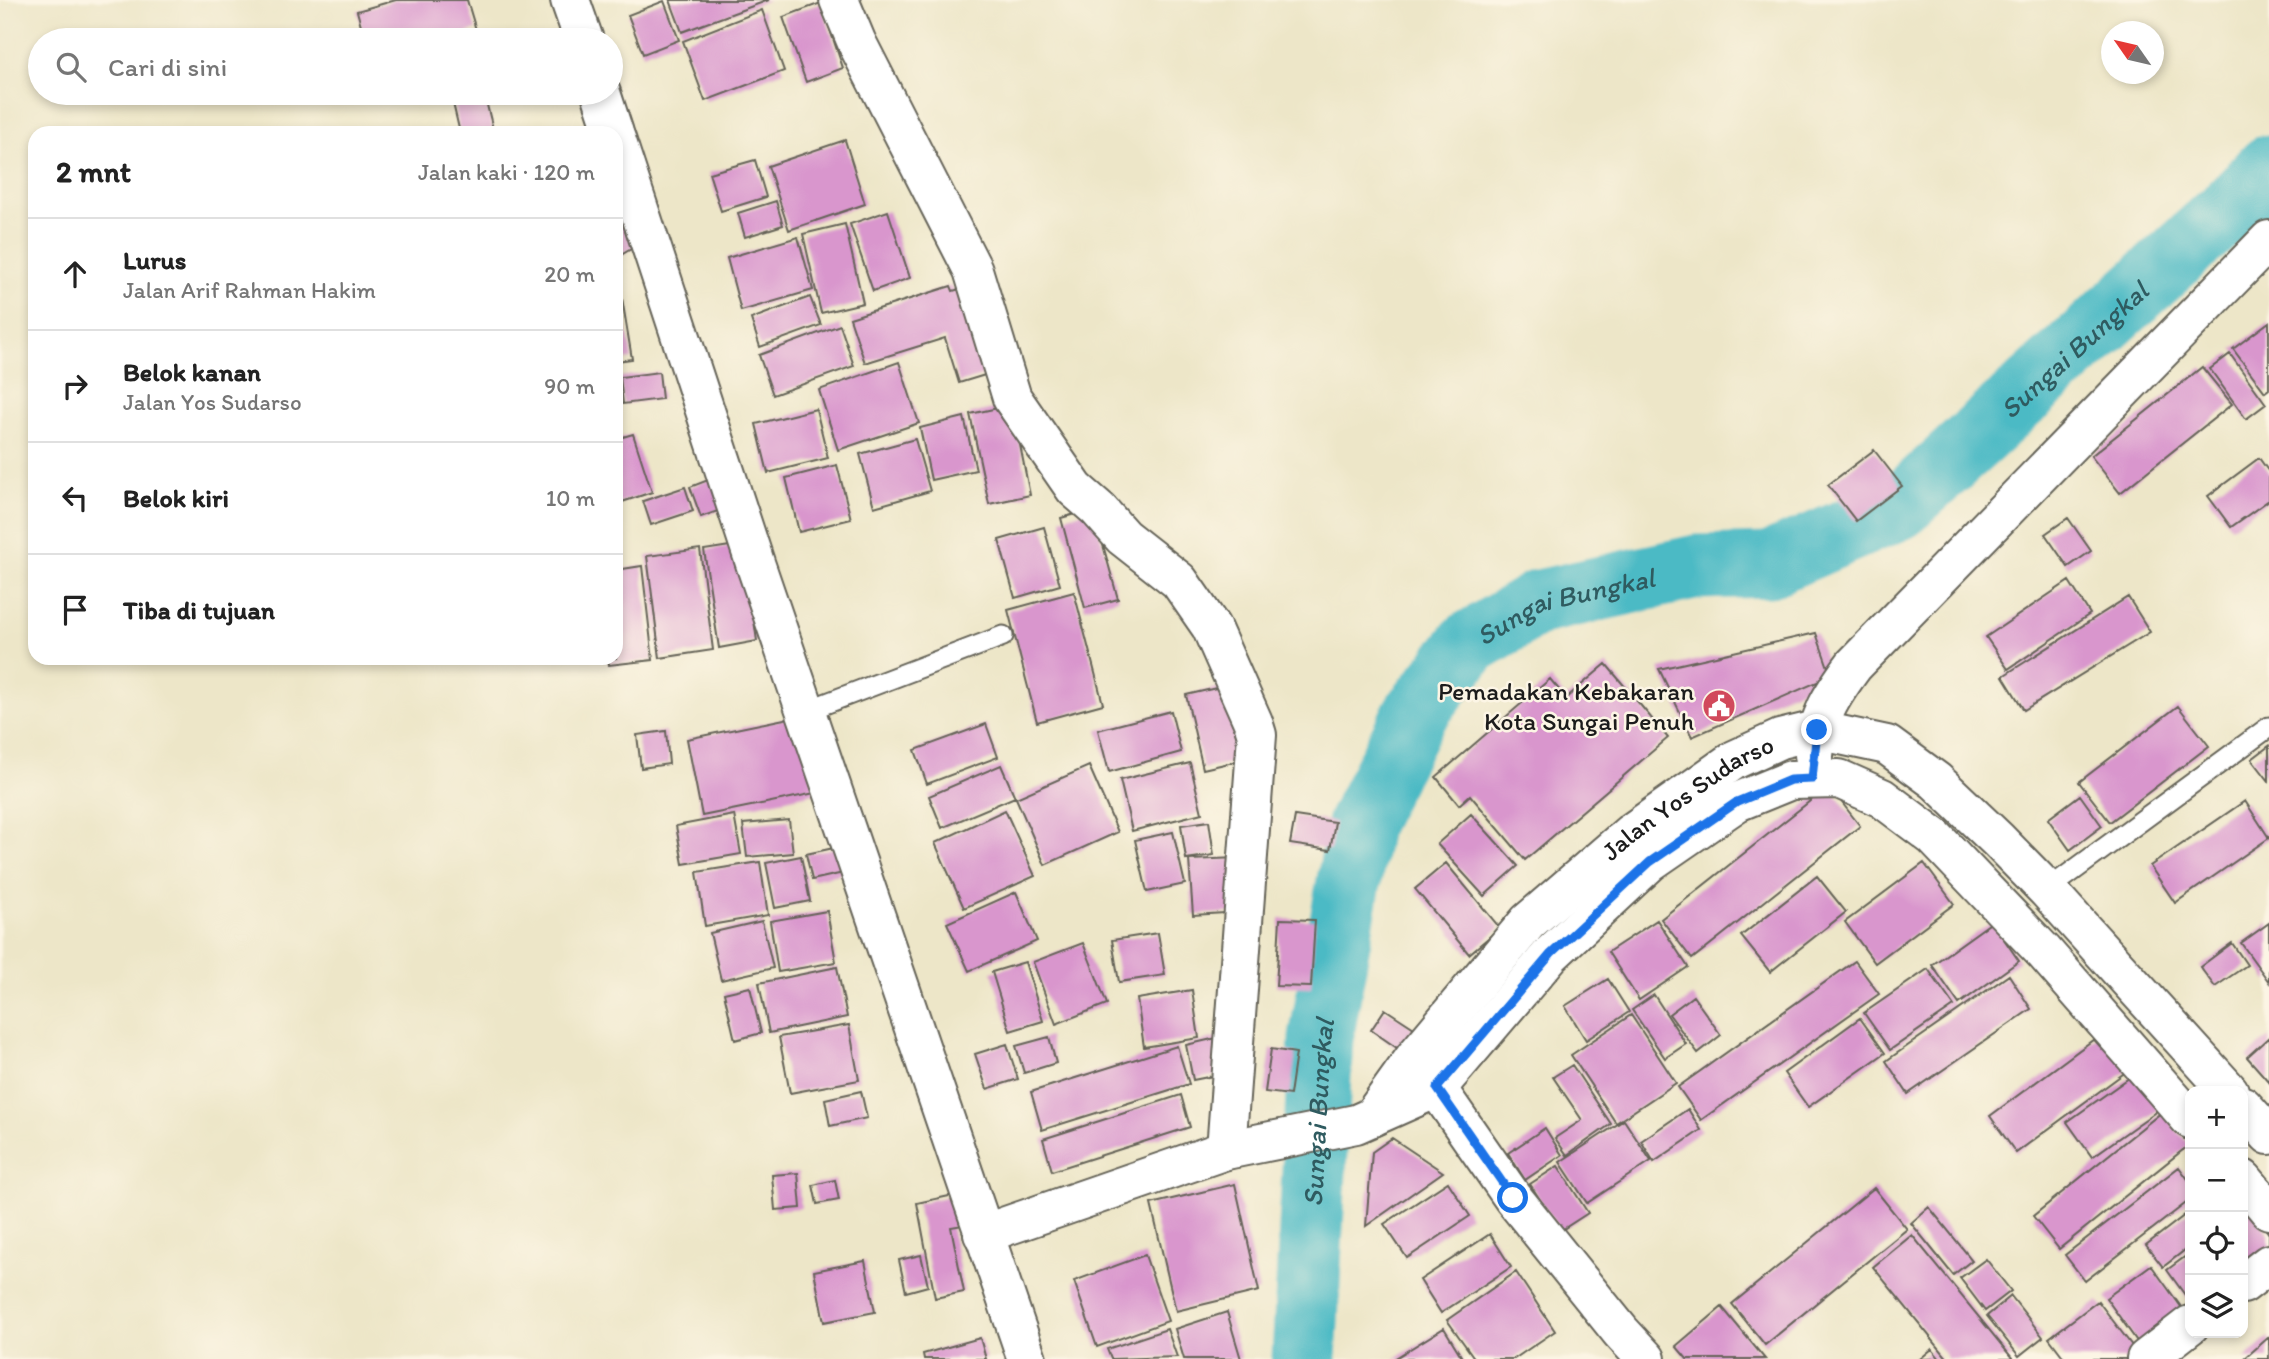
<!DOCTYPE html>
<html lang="id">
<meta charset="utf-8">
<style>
body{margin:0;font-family:Itim,sans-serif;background:#f6f6f6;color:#222}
.controls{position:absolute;right:21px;bottom:21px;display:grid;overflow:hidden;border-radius:14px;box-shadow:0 4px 10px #0003}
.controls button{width:63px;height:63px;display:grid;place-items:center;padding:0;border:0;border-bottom:2px solid #e0e0e0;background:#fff;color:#222;font:35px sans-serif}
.compass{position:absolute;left:2101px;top:21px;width:63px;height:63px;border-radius:50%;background:#fff;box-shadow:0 4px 10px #0003;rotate:304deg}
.stop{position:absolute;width:21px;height:21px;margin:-16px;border:5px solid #1a73e8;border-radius:50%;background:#fff}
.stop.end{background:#1a73e8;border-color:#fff;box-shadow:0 2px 7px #0008}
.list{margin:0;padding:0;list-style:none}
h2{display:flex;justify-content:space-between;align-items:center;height:91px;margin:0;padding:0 28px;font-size:30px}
h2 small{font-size:23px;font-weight:400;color:#767676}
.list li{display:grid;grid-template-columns:46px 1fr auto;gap:21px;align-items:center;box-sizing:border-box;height:112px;padding:0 28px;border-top:2px solid #e0e0e0}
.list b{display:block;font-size:26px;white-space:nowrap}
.list p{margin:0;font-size:23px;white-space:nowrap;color:#767676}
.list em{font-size:23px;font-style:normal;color:#767676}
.icon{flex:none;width:38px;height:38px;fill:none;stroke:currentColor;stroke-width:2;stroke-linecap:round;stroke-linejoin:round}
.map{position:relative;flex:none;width:2269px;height:1359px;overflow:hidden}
.search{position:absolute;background:#fff;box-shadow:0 4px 10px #0003;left:28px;top:28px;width:595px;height:77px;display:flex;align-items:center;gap:18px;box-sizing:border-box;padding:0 24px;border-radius:38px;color:#767676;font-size:26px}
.panel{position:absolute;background:#fff;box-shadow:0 4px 10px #0003;left:28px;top:126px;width:595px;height:539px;border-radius:21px}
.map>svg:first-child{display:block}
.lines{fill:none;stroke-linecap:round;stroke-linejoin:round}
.river{stroke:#4cbac5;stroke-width:65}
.building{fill:#d996cd}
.lane-casing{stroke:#656358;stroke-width:23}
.street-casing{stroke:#656358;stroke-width:42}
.secondary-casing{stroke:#656358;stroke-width:42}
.lane{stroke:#fff;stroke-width:19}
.street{stroke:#fff;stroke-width:38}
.secondary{stroke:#fff;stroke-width:38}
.route{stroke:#1a73e8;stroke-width:9}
.labels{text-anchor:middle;stroke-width:5;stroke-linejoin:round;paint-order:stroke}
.poi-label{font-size:26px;fill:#1c1c1c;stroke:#fcf5e5;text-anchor:end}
.street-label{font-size:26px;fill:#1c1c1c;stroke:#fcf5e5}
.water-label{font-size:28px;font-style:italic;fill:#2f5b60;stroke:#fcf5e5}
</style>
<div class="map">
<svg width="2269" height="1359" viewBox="0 0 2269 1359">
<rect width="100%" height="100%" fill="#fcf5e5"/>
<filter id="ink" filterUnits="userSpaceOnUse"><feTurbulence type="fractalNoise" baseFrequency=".0143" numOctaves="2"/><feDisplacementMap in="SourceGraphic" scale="14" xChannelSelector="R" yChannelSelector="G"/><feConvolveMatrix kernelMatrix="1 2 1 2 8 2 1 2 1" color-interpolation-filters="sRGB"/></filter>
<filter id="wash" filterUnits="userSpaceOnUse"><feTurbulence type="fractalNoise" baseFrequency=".00686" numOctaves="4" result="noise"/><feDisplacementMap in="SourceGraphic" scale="28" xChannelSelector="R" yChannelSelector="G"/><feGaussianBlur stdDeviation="1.57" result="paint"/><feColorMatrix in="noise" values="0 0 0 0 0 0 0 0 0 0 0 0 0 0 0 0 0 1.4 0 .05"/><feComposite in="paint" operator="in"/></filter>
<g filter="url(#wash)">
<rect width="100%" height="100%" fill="#ede6c8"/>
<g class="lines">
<!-- river -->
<path class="river" id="s1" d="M 1304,1359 L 1321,1039 L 1359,825 L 1415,714 L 1470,643 L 1539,602 L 1697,567 L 1769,565 L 1899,508 L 2231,207 L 2269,167"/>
</g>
<g id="blocks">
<!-- building -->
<path class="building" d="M 396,0 L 467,0 L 476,30 L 443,40 L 365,40 L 357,11 Z
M 670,0 L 769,0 L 682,32 Z
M 664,1 L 679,40 L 643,54 L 628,15 Z
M 821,3 L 843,68 L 806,82 L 783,17 Z
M 762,10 L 784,71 L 705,101 L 683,41 Z
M 475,93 L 484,93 L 494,133 L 460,133 L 452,99 Z
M 845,140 L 865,204 L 789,230 L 768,166 Z
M 755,160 L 766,197 L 721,211 L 709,173 Z
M 616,199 L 641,243 L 616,258 Z
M 776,201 L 783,225 L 745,237 L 738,213 Z
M 888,211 L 910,278 L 873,291 L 850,224 Z
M 845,224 L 863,303 L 821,313 L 803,234 Z
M 798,237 L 813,290 L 741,311 L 727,258 Z
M 972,285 L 998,371 L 959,383 L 945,338 L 865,363 L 850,318 L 951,286 L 953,291 Z
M 621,292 L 632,359 L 616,361 L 616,293 Z
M 810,297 L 821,325 L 760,347 L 751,319 Z
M 2269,322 L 2269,389 L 2265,392 L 2233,349 Z
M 840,325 L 854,366 L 773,395 L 759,355 Z
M 2230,354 L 2266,404 L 2246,419 L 2210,369 Z
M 899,362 L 919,423 L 838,450 L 819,390 Z
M 2202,367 L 2232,404 L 2120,493 L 2091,456 Z
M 659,372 L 662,399 L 623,404 L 620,377 Z
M 1012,405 L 1030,495 L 989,504 L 970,414 Z
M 816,409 L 828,458 L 768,473 L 756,424 Z
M 964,417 L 976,470 L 931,480 L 920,428 Z
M 633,434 L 652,492 L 616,504 L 616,439 Z
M 915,439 L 930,491 L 874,507 L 860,454 Z
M 1874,450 L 1902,486 L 1856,521 L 1828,485 Z
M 2259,458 L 2269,472 L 2269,500 L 2231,527 L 2208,496 Z
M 837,465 L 851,519 L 799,532 L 786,478 Z
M 721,475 L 732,506 L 701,517 L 690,487 Z
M 685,487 L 693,511 L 651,525 L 643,501 Z
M 1093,509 L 1118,599 L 1085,608 L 1061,518 Z
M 2068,518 L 2091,551 L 2068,567 L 2045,534 Z
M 1044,527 L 1060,585 L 1015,598 L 999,540 Z
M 743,544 L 757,641 L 719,648 L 704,550 Z
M 700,549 L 713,650 L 660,658 L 647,556 Z
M 642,566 L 653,660 L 609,665 L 608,658 L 616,658 L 616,570 Z
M 2069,581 L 2090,614 L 2008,669 L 1986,637 Z
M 1074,592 L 1103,704 L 1037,722 L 1008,610 Z
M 2128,597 L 2150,632 L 2024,710 L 2003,676 Z
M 1816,633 L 1831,676 L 1692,737 L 1659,669 Z
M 1606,664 L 1668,738 L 1525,860 L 1470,795 L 1459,805 L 1436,777 L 1550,679 L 1566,698 Z
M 1225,686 L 1242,760 L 1203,769 L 1186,695 Z
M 2178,706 L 2209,746 L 2110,822 L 2079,782 Z
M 1171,711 L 1181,752 L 1109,772 L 1098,730 Z
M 799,716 L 815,793 L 702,816 L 687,739 Z
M 986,724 L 998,757 L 927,784 L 915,750 Z
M 666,731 L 669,764 L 641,768 L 637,735 Z
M 2269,746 L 2269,781 L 2252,759 Z
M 1190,763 L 1202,813 L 1132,831 L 1120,780 Z
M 1001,765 L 1015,797 L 942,828 L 929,796 Z
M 1089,766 L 1118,832 L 1045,865 L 1016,798 Z
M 1829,786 L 1860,826 L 1692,959 L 1661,919 Z
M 2080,795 L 2102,826 L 2070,850 L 2048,819 Z
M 2245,801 L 2269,838 L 2175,903 L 2150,866 Z
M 1005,810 L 1035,876 L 964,908 L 935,843 Z
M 1471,814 L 1518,866 L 1484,896 L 1437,844 Z
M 734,815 L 741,854 L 683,864 L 676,826 Z
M 1295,816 L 1335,822 L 1330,850 L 1290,844 Z
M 789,820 L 793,853 L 747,857 L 743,824 Z
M 1209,821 L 1214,855 L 1186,859 L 1181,825 Z
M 1173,832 L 1185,884 L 1147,892 L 1135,840 Z
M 843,846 L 848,872 L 812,880 L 806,854 Z
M 801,856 L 810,901 L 775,908 L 766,863 Z
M 1238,858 L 1241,912 L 1193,915 L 1189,860 Z
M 760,862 L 768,915 L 705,926 L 697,872 Z
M 1446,863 L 1500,928 L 1469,954 L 1415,889 Z
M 1924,863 L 1954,904 L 1875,963 L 1845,922 Z
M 1817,876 L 1846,912 L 1770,972 L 1741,936 Z
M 1016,892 L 1037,941 L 969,971 L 947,923 Z
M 827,911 L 836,962 L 778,972 L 770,921 Z
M 1280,919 L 1315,920 L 1311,987 L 1276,986 Z
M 1657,920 L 1688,967 L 1639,1000 L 1608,952 Z
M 762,921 L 773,968 L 721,980 L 710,933 Z
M 1992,922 L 2019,961 L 1959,1004 L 1932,965 Z
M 2269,923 L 2269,982 L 2241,943 Z
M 1158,933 L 1165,975 L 1119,982 L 1112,940 Z
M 1083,943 L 1107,1004 L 1056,1024 L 1033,962 Z
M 2232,943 L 2247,965 L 2215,987 L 2200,967 Z
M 1855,961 L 1879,994 L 1701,1120 L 1678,1087 Z
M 1025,962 L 1043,1021 L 1010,1031 L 992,972 Z
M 837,967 L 847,1017 L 769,1033 L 759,983 Z
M 1928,969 L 1954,1006 L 1890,1050 L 1864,1013 Z
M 2009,975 L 2031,1009 L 1908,1094 L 1886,1061 Z
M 1608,979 L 1629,1012 L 1586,1040 L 1565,1006 Z
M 750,987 L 761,1033 L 735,1040 L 724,993 Z
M 1192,990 L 1199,1038 L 1144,1047 L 1137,999 Z
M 1654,995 L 1686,1044 L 1665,1058 L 1632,1010 Z
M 1693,996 L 1721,1035 L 1698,1053 L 1669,1014 Z
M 1385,1009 L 1414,1028 L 1400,1050 L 1371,1030 Z
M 1631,1015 L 1676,1083 L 1616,1123 L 1571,1055 Z
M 1860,1018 L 1885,1053 L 1808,1107 L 1784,1073 Z
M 849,1025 L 859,1080 L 790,1093 L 779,1037 Z
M 2101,1034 L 2127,1071 L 2016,1153 L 1990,1116 Z
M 1049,1037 L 1056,1063 L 1024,1073 L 1016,1046 Z
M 1221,1037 L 1228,1073 L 1193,1080 L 1186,1045 Z
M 2269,1037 L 2269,1082 L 2247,1057 Z
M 1007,1044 L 1018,1079 L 987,1089 L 975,1054 Z
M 1177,1046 L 1189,1084 L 1042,1130 L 1031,1092 Z
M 1271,1049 L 1296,1053 L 1290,1095 L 1265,1092 Z
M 1572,1065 L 1611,1124 L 1567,1155 L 1555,1138 L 1582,1120 L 1553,1077 Z
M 2136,1073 L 2161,1108 L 2092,1157 L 2067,1122 Z
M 861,1091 L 867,1118 L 830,1126 L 825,1099 Z
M 1181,1095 L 1190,1127 L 1052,1171 L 1043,1139 Z
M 1688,1109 L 1701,1130 L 1654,1162 L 1641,1141 Z
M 2162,1112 L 2189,1145 L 2059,1249 L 2033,1216 Z
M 1624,1120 L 1651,1161 L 1587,1203 L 1560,1162 Z
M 1545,1128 L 1562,1155 L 1525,1180 L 1508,1153 Z
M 1392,1138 L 1443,1172 L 1366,1226 L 1372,1152 Z
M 1558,1166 L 1588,1213 L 1560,1231 L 1530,1184 Z
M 2179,1167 L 2190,1182 L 2190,1200 L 2085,1281 L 2065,1255 Z
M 798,1173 L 801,1208 L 775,1210 L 772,1175 Z
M 835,1180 L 839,1200 L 817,1204 L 813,1185 Z
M 1448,1182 L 1470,1216 L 1407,1258 L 1384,1224 Z
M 1235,1184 L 1259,1291 L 1176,1311 L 1151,1204 Z
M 1874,1188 L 1907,1229 L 1765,1345 L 1732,1304 Z
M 963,1193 L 969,1224 L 951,1227 L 964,1292 L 935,1298 L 917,1203 Z
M 1929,1207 L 1972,1260 L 1953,1275 L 1911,1223 Z
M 2252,1210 L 2269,1234 L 2269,1257 L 2243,1276 L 2243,1216 Z
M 2190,1211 L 2190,1246 L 2163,1267 L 2146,1245 Z
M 1490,1234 L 1511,1267 L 1441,1313 L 1420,1280 Z
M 1912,1235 L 2013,1359 L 1948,1359 L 1873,1267 Z
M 2190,1253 L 2190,1302 L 2167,1270 Z
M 921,1255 L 928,1286 L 906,1292 L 899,1260 Z
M 1145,1255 L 1168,1321 L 1097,1347 L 1074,1281 Z
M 1986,1259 L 2011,1291 L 1985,1311 L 1960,1278 Z
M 865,1261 L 875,1312 L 824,1322 L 814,1271 Z
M 2151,1265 L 2189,1318 L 2144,1351 L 2106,1298 Z
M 1516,1272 L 1555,1331 L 1514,1359 L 1475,1359 L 1447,1320 Z
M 2011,1296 L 2043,1337 L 2019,1356 L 1987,1316 Z
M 2098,1301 L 2139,1355 L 2134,1359 L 2065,1359 L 2049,1338 Z
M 1722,1307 L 1765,1359 L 1687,1359 L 1676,1346 Z
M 1227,1312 L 1241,1359 L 1184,1359 L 1175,1329 Z
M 1444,1328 L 1463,1359 L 1394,1359 Z
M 1167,1329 L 1177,1357 L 1111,1359 L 1107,1349 Z
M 2269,1337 L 2269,1359 L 2244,1359 Z
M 980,1338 L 986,1359 L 924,1359 L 923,1354 Z
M 1932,1349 L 1940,1359 L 1920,1359 Z"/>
</g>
</g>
<g filter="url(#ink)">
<use href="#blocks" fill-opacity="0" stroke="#656358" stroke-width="2"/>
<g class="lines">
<defs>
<path id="lane" d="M 806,711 L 1003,636
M 2047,890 L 2269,727"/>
<path id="street" d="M 839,0 L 857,43 L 973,270 L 1012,398 L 1075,489 L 1098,509 L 1123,537 L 1179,581 L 1211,627 L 1253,722 L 1257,735 L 1226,1150
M 2243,1284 L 2269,1264
M 2146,1359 L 2190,1325"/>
<g id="secondary">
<path d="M 570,0 L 584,40"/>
<path d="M 601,93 L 614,133"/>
<path d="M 616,139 L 756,566 L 1027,1359"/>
<path d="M 1814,755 C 1818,716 1831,696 1854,665 L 2269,240"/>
<path d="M 1422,1067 L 1513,1198 L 1621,1332 L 1646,1359"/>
<path d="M 2243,1106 L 2269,1135"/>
<path id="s2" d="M 1372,1117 L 1415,1057 L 1528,922 L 1631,833 L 1734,760 L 1780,739 L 1817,730 L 1887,745 L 1936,781 L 1998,840 L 2047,890 L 2229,1091"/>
<path d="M 2243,1179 L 2269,1210"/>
<path d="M 983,1234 L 1226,1150 L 1356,1124 L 1437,1088 L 1551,954 L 1650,862 L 1737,802 L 1791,780 L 1839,779 L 1882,798 L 1934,837 L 2044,952 L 2190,1119"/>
</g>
</defs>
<!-- lane casing -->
<use href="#lane" class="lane-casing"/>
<!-- street casing -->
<use href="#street" class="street-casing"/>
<!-- secondary casing -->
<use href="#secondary" class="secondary-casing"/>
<!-- lane -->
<use href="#lane" class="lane"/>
<!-- street -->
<use href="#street" class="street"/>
<!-- secondary -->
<use href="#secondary" class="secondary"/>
</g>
</g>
<g class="lines" filter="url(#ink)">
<!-- route -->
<path class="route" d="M 1513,1198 L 1437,1088 L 1551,954 L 1650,862 L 1737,802 L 1790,780 L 1812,779 L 1817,730"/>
</g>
<!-- icons -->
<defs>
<symbol id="civic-disc" viewBox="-11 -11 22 22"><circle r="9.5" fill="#d1495b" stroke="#fcf5e5"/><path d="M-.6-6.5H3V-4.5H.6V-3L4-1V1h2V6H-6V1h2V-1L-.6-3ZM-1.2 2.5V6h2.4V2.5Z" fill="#fff"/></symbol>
</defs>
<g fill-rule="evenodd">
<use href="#civic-disc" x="1700" y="687" width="38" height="38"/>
</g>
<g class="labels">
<!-- poi labels -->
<g class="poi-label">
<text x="1694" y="700">Pemadakan Kebakaran<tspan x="1694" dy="30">Kota Sungai Penuh</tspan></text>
</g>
<!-- street labels -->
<g class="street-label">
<text dy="9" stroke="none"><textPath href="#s2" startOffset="453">Jalan Yos Sudarso</textPath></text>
</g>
<!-- water labels -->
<g class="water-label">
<text dy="10" stroke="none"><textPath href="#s1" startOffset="1444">Sungai Bungkal</textPath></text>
<text dy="10" stroke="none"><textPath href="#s1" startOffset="856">Sungai Bungkal</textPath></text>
<text dy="10" stroke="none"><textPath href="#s1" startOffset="247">Sungai Bungkal</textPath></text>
</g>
</g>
</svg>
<div class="controls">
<button>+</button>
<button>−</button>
<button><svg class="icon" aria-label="locate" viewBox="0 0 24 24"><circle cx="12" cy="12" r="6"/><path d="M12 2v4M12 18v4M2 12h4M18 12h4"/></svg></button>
<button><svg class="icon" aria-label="layers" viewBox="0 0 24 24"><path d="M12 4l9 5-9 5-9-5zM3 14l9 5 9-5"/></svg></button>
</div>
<svg class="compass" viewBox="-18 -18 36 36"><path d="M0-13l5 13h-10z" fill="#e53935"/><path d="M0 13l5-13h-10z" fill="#767676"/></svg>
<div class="stop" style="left:1513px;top:1198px"></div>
<div class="stop end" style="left:1817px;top:730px"></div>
<div class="search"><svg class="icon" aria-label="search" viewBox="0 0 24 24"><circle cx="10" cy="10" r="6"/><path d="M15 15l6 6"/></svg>Cari di sini</div>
<section class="panel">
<h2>2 mnt<small>Jalan kaki · 120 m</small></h2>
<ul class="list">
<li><svg class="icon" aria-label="ahead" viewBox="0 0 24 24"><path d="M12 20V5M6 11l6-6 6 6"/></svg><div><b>Lurus</b><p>Jalan Arif Rahman Hakim</p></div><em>20 m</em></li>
<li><svg class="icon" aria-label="right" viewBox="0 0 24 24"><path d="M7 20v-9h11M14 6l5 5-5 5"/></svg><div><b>Belok kanan</b><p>Jalan Yos Sudarso</p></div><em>90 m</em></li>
<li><svg class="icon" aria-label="left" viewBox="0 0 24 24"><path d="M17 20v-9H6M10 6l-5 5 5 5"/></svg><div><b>Belok kiri</b></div><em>10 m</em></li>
<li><svg class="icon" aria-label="arrive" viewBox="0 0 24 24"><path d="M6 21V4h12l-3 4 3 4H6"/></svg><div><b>Tiba di tujuan</b></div></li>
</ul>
</section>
</div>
